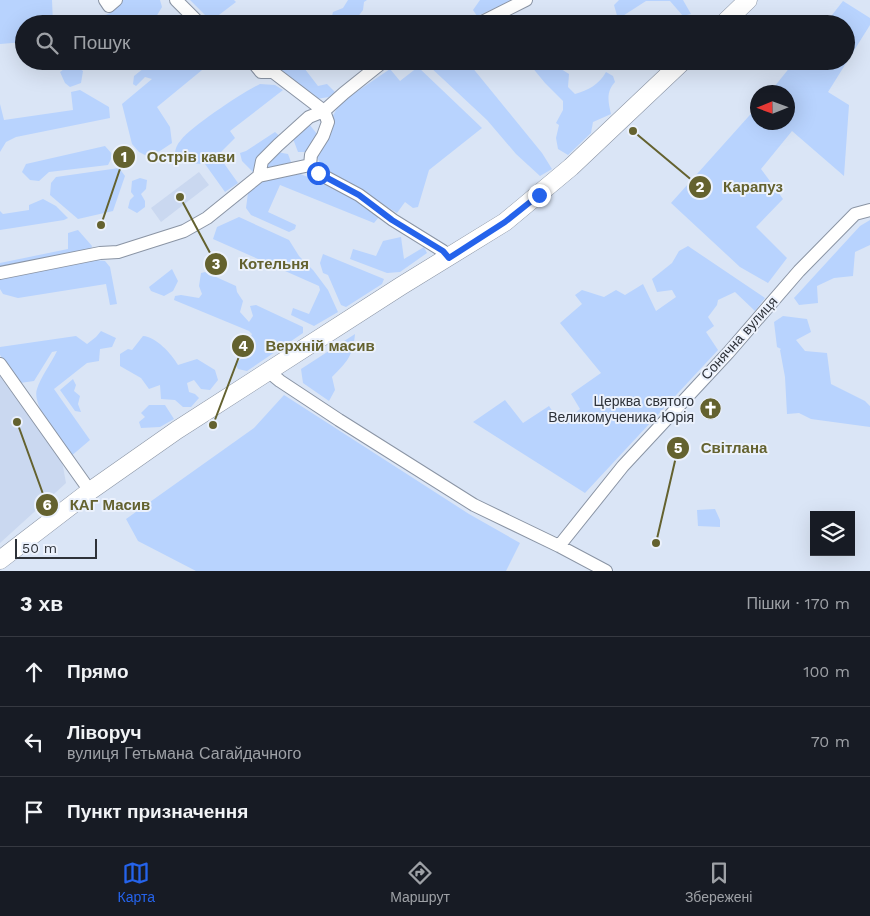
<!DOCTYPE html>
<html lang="uk">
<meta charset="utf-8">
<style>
body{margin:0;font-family:"Work Sans",sans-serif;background:#242831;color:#f1f3f6}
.controls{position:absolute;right:15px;bottom:15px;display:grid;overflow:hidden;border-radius:0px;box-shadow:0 5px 20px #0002}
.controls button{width:45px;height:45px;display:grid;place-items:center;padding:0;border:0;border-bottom:1px solid #363941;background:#171b24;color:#f1f3f6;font:25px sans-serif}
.compass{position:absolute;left:750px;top:85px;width:45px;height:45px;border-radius:50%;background:#171b24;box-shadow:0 5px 20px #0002;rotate:269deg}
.scale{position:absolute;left:15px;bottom:12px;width:82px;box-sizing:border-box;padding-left:5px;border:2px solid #2e3239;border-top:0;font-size:14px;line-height:18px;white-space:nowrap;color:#2e3239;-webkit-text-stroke:4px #ebf1fc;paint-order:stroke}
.stop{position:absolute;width:15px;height:15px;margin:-11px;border:4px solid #2563eb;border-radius:50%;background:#fff}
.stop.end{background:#2563eb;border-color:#fff;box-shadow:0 1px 5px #0008}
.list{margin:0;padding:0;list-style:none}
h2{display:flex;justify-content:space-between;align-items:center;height:65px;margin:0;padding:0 20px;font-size:21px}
h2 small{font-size:16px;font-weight:400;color:#9ea1a6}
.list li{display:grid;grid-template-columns:32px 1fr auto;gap:15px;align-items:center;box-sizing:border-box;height:70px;padding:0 20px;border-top:1px solid #363941}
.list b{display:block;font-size:19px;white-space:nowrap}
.list p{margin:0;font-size:16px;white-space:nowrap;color:#9ea1a6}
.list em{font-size:16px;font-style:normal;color:#9ea1a6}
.icon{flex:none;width:28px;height:28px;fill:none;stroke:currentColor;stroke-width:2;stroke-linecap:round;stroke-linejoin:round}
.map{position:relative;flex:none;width:870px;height:571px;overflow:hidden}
.search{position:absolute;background:#171b24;box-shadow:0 5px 20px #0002;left:15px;right:15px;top:15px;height:55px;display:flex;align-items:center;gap:12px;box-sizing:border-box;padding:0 18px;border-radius:28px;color:#9ea1a6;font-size:19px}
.sheet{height:275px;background:#171b24}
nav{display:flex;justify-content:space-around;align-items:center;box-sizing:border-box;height:70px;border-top:1px solid #363941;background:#171b24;font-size:14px;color:#9ea1a6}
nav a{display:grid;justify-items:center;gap:2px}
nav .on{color:#2563eb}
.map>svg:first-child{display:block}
.built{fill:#cad8f0}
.green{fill:#b8d3fe}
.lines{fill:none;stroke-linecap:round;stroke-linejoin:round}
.minor-casing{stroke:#8a94a4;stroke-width:14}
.secondary-casing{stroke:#8a94a4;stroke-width:19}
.minor{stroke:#fff;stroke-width:12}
.secondary{stroke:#fff;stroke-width:18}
.route{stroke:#2563eb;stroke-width:6}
.labels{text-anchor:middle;stroke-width:4;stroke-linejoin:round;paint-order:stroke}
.street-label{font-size:14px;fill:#2e3239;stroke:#ebf1fc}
.poi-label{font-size:14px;fill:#2e3239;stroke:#ebf1fc;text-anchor:end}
.leader{fill:none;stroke:#64622f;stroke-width:2}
.callout-dot{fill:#64622f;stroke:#ebf1fc;stroke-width:2}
.mark-label{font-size:15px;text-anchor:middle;font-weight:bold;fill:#fff}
.callout-label{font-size:15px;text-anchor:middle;font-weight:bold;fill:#64622f;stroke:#ebf1fc;stroke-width:4;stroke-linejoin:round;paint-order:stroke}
</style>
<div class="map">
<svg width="870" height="571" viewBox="0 0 870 571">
<rect width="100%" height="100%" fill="#dae5f6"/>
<!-- built -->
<path class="built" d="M 199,172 L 209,185 L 161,222 L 151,208 Z
M 0,376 L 62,461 L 66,483 L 0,543 Z"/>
<!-- green -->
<path class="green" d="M 0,0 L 52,0 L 53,24 L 24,24 L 24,42 L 0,44 Z
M 123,0 L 160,0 L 162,7 L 153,22 C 144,25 133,25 125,21 L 121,24 L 93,24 L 99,18 L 110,13 Z
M 190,0 L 234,0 L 236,2 L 211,21 Z
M 348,0 L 367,0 L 364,2 L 363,10 L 357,18 L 350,17 L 345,24 L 333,24 L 331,20 L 333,12 L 343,8 Z
M 480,0 L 513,0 L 477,16 L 473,10 Z
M 619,0 L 683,0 L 691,14 L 683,16 L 670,1 L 646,1 L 618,19 L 614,5 Z
M 843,1 L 870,18 L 870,25 L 828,92 L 849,105 L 844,176 L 792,131 L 761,169 L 783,199 L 756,227 L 787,258 L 768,283 L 740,267 L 671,203 L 757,107 L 758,122 L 788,122 L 788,92 L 770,92 L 795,61 L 846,61 L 846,24 L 825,24 Z
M 159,61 L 213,61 L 157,107 L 170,127 L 172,143 L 160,151 L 147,156 L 139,152 L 132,144 L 122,104 L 152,79 L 145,77 L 136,86 L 133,84 L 134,76 L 149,64 Z
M 287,61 L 303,61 L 301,64 L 318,86 L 327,84 L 335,92 L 329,97 L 316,99 L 281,71 Z
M 435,61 L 467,61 L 542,153 L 552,169 L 540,176 L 516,154 L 487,120 L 428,65 Z
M 527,61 L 553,61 L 553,64 L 569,74 L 568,87 L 575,94 C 588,90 599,85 606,72 L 613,76 L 615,82 C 606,92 608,101 611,114 L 593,122 L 591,133 L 568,155 L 558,149 L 556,138 L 559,125 L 556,123 L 563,110 L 563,101 L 545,83 Z
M 76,66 L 83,71 L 81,83 L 70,87 L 65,83 L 60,72 L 67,67 Z
M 418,67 L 482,128 L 429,170 L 418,207 L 413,208 L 405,202 L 397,213 L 321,166 L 317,157 L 329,137 L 331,119 L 340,103 L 390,69 L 400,81 Z
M 260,84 L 275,85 L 283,90 L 230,131 L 235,138 L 218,155 L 238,183 L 225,192 L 205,164 L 184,163 L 175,154 C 175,149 177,144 181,140 C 192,126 243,92 260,84 Z
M 80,90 L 109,107 L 110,118 L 16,137 L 6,142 L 0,152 L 0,104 L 4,120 L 73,110 L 71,92 Z
M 309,124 L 317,134 L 306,152 L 298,152 L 292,136 Z
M 275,132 L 282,138 L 277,152 L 288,154 L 291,162 L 274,170 L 255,174 L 242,161 L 240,153 L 246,151 Z
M 105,146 L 113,155 L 108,165 L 49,172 L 39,181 L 30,180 L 22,172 L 26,164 Z
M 119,168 L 125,176 L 113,211 L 78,219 L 50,195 L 51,183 L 56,177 Z
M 298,173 L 345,192 L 379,217 L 374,223 L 280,185 L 268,212 L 296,225 L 295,229 L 289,232 L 251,215 L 246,208 L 248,193 L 266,179 Z
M 140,178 L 147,180 L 146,189 L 141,194 L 145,201 L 145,207 L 137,213 L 128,208 L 130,200 L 134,196 L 131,192 L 132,181 Z
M 43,199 L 56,206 L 68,218 L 64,220 L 0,230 L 0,211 L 3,214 L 29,210 L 29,205 Z
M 239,217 L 289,240 L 299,256 L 313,270 L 328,290 L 338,312 L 314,326 L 291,315 L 293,308 L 309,314 L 320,290 L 319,286 L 213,239 L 217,227 Z
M 870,220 L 870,245 L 855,252 L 853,276 L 834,278 L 817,286 L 818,303 L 799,305 L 794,298 L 860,226 Z
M 78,230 L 92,246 L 88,259 L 105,261 L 110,267 L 117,304 L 110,305 L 106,284 L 18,298 L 3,294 L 0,289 L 0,263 L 68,249 L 68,233 Z
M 401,237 L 404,259 L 424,247 L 427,253 L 400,272 L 387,273 L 350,259 L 353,249 L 376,256 L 383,241 Z
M 688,246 L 765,298 L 755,311 L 735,292 L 718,300 L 717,305 L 708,317 L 714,326 L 706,332 L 718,350 L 585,493 L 473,422 L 505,400 L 523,423 L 549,406 L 561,424 L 580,409 L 571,394 L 601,373 L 560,323 L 582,304 L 575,295 L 582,290 L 604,297 L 616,290 L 625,295 L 643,284 L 656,311 L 676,297 L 672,290 L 657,292 L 652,279 L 672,263 L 679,251 Z
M 323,254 L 384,279 L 382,284 L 346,307 L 341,305 L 328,275 L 323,273 L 320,263 Z
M 172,269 L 178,281 L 173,291 L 164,296 L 151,291 L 149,287 Z
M 205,272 L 236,286 L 237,292 L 243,301 L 240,312 L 249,322 L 253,316 L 250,306 L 256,305 L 303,327 L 303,333 L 247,371 L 238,369 L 235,364 L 242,358 L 252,334 L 249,331 L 174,300 L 175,296 L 181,295 L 199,298 L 202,294 L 199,286 L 201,273 Z
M 783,316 L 807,319 L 811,332 L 796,340 L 805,351 L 827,353 L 831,384 L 865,401 L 870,406 L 870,427 L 811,419 L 799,413 L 787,414 L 785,377 L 780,350 L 781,349 L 777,347 L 774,322 Z
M 101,331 L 116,338 L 112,347 L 100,349 L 99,361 L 87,363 L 54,389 L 90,440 L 70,457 C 61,443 31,405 37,389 C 40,378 52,362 57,351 L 52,352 L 34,381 L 20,383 L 0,355 L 0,347 L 76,336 L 87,344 L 96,337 Z
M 355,334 C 353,356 347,362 332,377 L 335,390 L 329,401 L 303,383 L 301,369 Z
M 143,336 C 156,337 171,353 178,365 L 197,359 L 215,370 L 218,380 L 210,390 L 201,389 L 194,380 L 187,383 L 189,392 L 195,394 L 199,398 L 191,407 L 183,407 L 175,400 L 161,399 L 160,385 L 149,389 L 141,378 L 120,366 L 120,354 L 128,349 L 132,350 Z
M 73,379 L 76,385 L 74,391 L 80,396 L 78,404 L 81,412 L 75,411 L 60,390 Z
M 284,395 L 469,514 L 520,543 L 506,571 L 196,571 L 138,541 L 126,519 L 254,428 Z
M 149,405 L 165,405 L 174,419 L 160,427 L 141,428 L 139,422 L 145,417 L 141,413 Z
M 715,509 L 720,520 L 720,527 L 698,526 L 697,510 Z"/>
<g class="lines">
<defs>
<path id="minor" d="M 105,0 L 109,6 L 116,0
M 176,0 L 200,24
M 207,24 L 215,24
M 472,24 L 480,23 L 526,0
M 252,61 L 261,72 L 273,72 L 324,111 L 328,122 L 323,136 L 311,155 L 310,165 L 318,173 L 359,195 L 393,220 L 443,251 L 449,258
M 259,176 L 262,161 L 278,145 L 309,117 L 324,111 L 344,93 L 384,61
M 0,273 L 100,253 L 118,252 L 184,231 L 207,218 L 259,176 L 310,165
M 0,364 L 90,491
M 269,372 L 280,381 L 339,420 L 474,505 L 559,546 L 606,571
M 559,546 L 623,466 L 728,353 L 799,271 L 855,214 L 870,210"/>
<path id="secondary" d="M 723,24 L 748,0
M 0,560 L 90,491 L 177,430 L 401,286 L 505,222 L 571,167 L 683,61"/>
</defs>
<!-- minor casing -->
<use href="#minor" class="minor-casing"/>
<!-- secondary casing -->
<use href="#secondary" class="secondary-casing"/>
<!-- minor -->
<use href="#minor" class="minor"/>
<!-- secondary -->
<use href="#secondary" class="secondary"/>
</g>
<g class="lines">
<!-- route -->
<path class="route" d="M 318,173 L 359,195 L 392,220 L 443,251 L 449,258 L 505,222 L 539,195"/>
</g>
<!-- icons -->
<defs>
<symbol id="church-disc" viewBox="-11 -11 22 22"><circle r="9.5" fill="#64622f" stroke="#ebf1fc"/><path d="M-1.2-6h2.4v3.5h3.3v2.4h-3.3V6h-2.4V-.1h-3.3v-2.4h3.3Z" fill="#fff"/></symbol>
</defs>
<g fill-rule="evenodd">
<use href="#church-disc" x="698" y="396" width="25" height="25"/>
</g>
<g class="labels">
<!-- street labels -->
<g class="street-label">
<text transform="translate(739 338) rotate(-48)" y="5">Сонячна вулиця</text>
</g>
<!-- poi labels -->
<g class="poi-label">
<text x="694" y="406">Церква святого<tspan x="694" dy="16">Великомученика Юрія</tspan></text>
</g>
</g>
<!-- callouts -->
<path class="leader" d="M101 225L124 157M633 131L700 187M180 197L216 264M213 425L243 346M656 543L678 448M17 422L47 505"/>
<g class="callout-dot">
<circle cx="101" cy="225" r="5"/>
<circle cx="633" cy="131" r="5"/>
<circle cx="180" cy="197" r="5"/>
<circle cx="213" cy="425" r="5"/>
<circle cx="656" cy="543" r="5"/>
<circle cx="17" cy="422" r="5"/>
<circle cx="124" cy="157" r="12"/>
<circle cx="700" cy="187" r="12"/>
<circle cx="216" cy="264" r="12"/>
<circle cx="243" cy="346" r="12"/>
<circle cx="678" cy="448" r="12"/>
<circle cx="47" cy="505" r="12"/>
</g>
<g class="mark-label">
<text x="124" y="162">1</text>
<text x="700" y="192">2</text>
<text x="216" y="269">3</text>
<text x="243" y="351">4</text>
<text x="678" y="453">5</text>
<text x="47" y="510">6</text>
</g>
<g class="callout-label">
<text x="191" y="162">Острів кави</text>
<text x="753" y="192">Карапуз</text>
<text x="274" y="269">Котельня</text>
<text x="320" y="351">Верхній масив</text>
<text x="734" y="453">Світлана</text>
<text x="110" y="510">КАГ Масив</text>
</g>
</svg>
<div class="controls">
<button><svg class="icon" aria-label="layers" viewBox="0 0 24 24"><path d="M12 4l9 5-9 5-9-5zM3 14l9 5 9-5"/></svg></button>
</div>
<svg class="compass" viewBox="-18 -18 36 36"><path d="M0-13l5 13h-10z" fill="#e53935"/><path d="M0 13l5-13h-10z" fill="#9ea1a6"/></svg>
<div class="scale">50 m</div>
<div class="stop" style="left:318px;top:173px"></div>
<div class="stop end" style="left:539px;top:195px"></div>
<div class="search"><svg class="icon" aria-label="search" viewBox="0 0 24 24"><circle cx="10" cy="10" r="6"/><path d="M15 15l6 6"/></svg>Пошук</div>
</div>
<section class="sheet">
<h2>3 хв<small>Пішки · 170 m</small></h2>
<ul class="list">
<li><svg class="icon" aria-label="ahead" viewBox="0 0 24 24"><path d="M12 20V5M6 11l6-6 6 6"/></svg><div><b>Прямо</b></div><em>100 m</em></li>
<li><svg class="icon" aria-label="left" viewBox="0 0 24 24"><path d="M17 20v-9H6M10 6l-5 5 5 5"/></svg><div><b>Ліворуч</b><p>вулиця Гетьмана Сагайдачного</p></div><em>70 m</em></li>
<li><svg class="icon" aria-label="arrive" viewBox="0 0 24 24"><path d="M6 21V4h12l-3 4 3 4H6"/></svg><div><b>Пункт призначення</b></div></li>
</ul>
</section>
<nav>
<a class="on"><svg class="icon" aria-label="map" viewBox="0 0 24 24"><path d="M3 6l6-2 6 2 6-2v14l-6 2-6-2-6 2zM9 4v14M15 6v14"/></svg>Карта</a>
<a><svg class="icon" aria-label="directions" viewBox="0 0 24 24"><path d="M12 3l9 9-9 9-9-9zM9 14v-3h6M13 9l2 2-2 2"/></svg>Маршрут</a>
<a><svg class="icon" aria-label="saved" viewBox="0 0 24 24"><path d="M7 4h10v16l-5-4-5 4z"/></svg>Збережені</a>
</nav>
